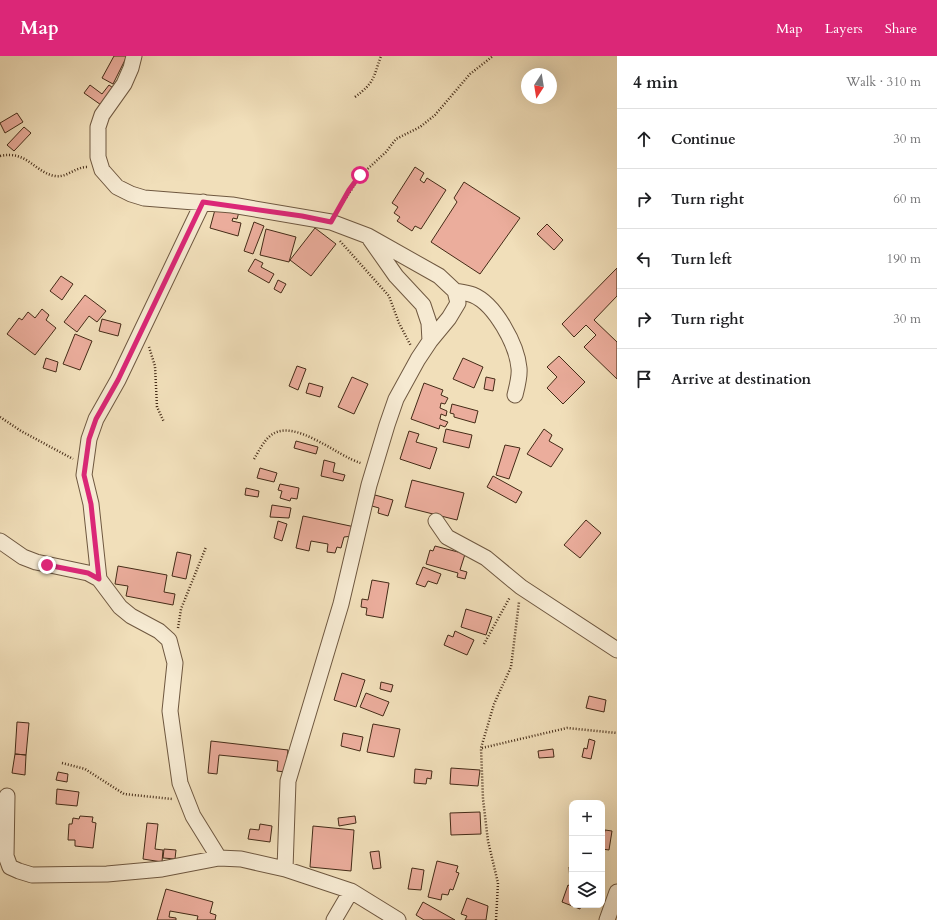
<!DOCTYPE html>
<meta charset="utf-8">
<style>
body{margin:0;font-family:Cardo,serif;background:#f6f6f6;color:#202124}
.controls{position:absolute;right:12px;bottom:12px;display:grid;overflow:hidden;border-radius:8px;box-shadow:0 4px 16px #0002}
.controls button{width:36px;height:36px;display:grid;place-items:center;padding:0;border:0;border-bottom:1px solid #e0e0e0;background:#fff;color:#202124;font:20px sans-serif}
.compass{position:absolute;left:521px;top:12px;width:36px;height:36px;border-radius:50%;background:#fff;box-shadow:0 4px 16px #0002;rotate:192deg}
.stop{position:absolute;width:12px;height:12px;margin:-9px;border:3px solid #db2777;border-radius:50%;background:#fff}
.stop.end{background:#db2777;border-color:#fff;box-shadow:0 1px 4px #0008}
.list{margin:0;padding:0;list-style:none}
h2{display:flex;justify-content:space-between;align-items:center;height:52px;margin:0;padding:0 16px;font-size:17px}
h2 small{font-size:13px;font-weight:400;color:#757577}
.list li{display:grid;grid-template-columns:26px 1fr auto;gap:12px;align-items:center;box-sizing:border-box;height:60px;padding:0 16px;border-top:1px solid #e0e0e0}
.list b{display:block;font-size:15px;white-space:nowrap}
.list em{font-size:13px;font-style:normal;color:#757577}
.icon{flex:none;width:22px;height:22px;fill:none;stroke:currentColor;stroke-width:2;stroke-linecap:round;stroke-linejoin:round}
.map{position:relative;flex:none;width:617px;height:864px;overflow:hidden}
header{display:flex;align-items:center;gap:24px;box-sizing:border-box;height:56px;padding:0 20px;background:#db2777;color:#fff}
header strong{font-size:19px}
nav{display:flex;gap:22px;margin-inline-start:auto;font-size:14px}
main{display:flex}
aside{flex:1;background:#fff}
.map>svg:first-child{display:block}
.building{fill:#ebad9c;stroke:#442b17}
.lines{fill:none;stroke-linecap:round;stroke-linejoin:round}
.minor-casing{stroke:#6f5840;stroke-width:17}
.path{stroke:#442b17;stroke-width:2.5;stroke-dasharray:1 2;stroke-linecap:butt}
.minor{stroke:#f6ead2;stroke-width:15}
.route{stroke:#db2777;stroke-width:5}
</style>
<header>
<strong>Map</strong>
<nav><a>Map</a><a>Layers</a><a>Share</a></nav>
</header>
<main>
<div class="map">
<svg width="617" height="864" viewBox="0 0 617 864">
<rect width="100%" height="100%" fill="#f1dfba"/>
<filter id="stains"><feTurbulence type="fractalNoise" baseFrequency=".005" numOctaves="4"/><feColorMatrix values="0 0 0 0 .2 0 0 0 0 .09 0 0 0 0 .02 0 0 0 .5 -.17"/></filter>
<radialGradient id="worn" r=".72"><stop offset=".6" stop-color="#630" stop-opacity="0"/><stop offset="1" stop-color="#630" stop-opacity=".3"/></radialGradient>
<!-- building -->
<path class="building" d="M 114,0 L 127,0 L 113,28 L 102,22 Z
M 90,29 L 102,38 L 109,29 L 116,34 L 104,51 L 84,37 Z
M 17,57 L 23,66 L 5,77 L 0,67 Z
M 24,71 L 31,77 L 14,95 L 7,89 Z
M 415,111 L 424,117 L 420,124 L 424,127 L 427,122 L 446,134 L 421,173 L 415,170 L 412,175 L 397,165 L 400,161 L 394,157 L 398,151 L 392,147 Z
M 464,126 L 520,162 L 480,218 L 431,186 L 457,146 L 454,142 Z
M 216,150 L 239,156 L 237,163 L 233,162 L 232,165 L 241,167 L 238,180 L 210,172 Z
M 254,166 L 264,170 L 253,198 L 244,195 Z
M 547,168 L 563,184 L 554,194 L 537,178 Z
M 315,172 L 336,188 L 311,220 L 290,204 Z
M 266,173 L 296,181 L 289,206 L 260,199 Z
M 255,203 L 263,207 L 261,211 L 274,218 L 269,227 L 248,215 Z
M 617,212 L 617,240 L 594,264 L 617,286 L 617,323 L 584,291 L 596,279 L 586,269 L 574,281 L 562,268 Z
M 61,220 L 73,228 L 62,244 L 50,235 Z
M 278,224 L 286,228 L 281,237 L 274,233 Z
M 85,239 L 106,255 L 97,266 L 89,260 L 77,276 L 64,266 Z
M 42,253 L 49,259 L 46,264 L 56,272 L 35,299 L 7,278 L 19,262 L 22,264 L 28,256 L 35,262 Z
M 102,263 L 121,268 L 118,280 L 99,275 Z
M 75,278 L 92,285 L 80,314 L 63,308 Z
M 559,300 L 585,326 L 563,348 L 547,332 L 557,321 L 547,311 Z
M 46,302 L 58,306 L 56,316 L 43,312 Z
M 463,302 L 483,311 L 474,332 L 453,323 Z
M 297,310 L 306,313 L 298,334 L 289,330 Z
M 352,321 L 368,328 L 354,358 L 338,351 Z
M 486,321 L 495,323 L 493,335 L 484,333 Z
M 309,327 L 323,331 L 320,341 L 306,337 Z
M 424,327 L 443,334 L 441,339 L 448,342 L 445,348 L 441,347 L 440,352 L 447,355 L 446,360 L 441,358 L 440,363 L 448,366 L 445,371 L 440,369 L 439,373 L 411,363 Z
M 452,348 L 478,355 L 475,367 L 454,361 L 454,358 L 450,357 Z
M 446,373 L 472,379 L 469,392 L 443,386 Z
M 544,373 L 552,379 L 549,385 L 563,393 L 551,411 L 527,398 Z
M 409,375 L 419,378 L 416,386 L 437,392 L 430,413 L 400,403 Z
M 296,385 L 318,391 L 316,398 L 294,392 Z
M 505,389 L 520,392 L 509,423 L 496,419 Z
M 324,404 L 335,407 L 333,416 L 345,419 L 343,425 L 321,420 Z
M 260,412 L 277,417 L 274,426 L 257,422 Z
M 493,420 L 522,436 L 516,447 L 487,431 Z
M 412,424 L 464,437 L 457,464 L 405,451 Z
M 280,428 L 299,432 L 297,443 L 291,442 L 290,445 L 280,442 L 282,435 L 278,434 Z
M 246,432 L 259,435 L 258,441 L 245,439 Z
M 375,439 L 393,444 L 388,460 L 378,457 L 379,452 L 372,450 Z
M 272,449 L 291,452 L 289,462 L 270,461 Z
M 303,460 L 355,471 L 353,480 L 344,481 L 341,492 L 337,491 L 335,497 L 327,496 L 328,488 L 311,485 L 309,495 L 296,492 Z
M 586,464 L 601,477 L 580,502 L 564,489 Z
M 278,465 L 287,468 L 282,485 L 274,482 Z
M 435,490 L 458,496 L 459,493 L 466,495 L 460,514 L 467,516 L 465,523 L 457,521 L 458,517 L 426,508 L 430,494 L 433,495 Z
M 177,496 L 191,499 L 186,523 L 172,520 Z
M 118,510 L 167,519 L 164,536 L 175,538 L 173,549 L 126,540 L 128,530 L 115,528 Z
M 423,511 L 441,518 L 437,528 L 428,525 L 425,531 L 416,528 Z
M 372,524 L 389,527 L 383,562 L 366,559 L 367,552 L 361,551 L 362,543 L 368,544 Z
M 466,553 L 492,561 L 486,579 L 461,571 Z
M 455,575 L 474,584 L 467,599 L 444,589 L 448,579 L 453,581 Z
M 342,617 L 365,624 L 356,651 L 334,644 Z
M 381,626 L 393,629 L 391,636 L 380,633 Z
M 366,637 L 389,646 L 383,660 L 360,651 Z
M 589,640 L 606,644 L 604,656 L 586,652 Z
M 17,666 L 29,667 L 26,699 L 15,698 Z
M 373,668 L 400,673 L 394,701 L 367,696 Z
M 343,677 L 363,681 L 360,695 L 341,690 Z
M 589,683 L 595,685 L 591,703 L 582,701 L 584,692 L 587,693 Z
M 211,685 L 288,694 L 285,716 L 277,715 L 278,705 L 219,699 L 217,718 L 208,717 Z
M 553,693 L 554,701 L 539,702 L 538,695 Z
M 15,698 L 26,699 L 25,719 L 12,717 Z
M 451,712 L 480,714 L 478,730 L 450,728 Z
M 415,713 L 432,715 L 431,723 L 427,722 L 426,728 L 414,727 Z
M 58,716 L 68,718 L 67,726 L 56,724 Z
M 57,733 L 79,736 L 77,750 L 56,748 Z
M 480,756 L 481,778 L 451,779 L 450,757 Z
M 80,760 L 93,761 L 92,766 L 96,767 L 93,792 L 75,790 L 75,784 L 68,784 L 69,768 L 72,768 L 73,762 L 79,763 Z
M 355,760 L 356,767 L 339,770 L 338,762 Z
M 147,767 L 158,768 L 155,793 L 163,794 L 162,806 L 143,803 Z
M 260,768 L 272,770 L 270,786 L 248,783 L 250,773 L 259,774 Z
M 313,770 L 354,774 L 351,815 L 310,811 Z
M 605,774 L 612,775 L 609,794 L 602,793 Z
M 164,793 L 176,794 L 175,803 L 163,802 Z
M 379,795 L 381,812 L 373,813 L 370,796 Z
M 437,805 L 458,810 L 456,816 L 459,817 L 453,834 L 450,833 L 448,839 L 442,838 L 441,844 L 428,841 Z
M 569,811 L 572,811 L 572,825 L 570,825 Z
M 412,812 L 424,814 L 421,834 L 408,833 Z
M 568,829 L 572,831 L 572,849 L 581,849 L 580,853 L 562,846 Z
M 166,833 L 213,846 L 210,857 L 216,859 L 215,864 L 197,864 L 198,860 L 170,855 L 169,861 L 176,862 L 176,864 L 157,864 Z
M 467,842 L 488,850 L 486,864 L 465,864 L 467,860 L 461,858 Z
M 423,846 L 455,864 L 424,864 L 416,859 Z"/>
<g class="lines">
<defs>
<path id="minor" d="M 134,0 L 131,12 L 124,28 L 102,59 L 98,71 L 98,101 L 102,114 L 117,131 L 131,138 L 144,142 L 232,149 L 331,166 L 368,180 L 439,220 L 455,235 L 458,247 L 449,262 L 430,285 L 418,303 L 396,343 L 387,369 L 369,429 L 341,548 L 288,725 L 285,813
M 370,183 L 396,220 L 423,249 L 429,267 L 430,285
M 455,235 C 461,236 468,237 473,239 C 495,248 517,289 519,312 C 520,320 517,331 515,339
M 436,465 L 447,481 L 486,502 L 521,531 L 617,594
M 0,485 L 23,501 L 36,506 L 88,517 L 99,523 L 120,551 L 131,560 L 159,575 L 169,584 L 175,607 L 170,655 L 180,727 L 193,760 L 219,802
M 99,523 L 91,448 L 84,419 L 89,383 L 96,363 L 118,324 L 203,146
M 7,740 L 6,800 L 10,811 L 19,815 L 32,819 L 107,818 L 162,813 L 219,802 L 241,803 L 285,813 L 351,835 L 398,864
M 334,864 L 351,835
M 607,864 L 617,836"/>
</defs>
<!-- minor casing -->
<use href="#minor" class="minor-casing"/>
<!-- path -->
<path class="path" d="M 355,41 C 375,26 373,22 381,0
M 0,100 C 27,94 34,116 55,120 C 67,122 75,111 87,111
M 338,154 L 361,119 L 386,96 L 396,83 L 420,71 L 435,59 L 470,18 L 493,0
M 340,185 L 389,240 L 399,267 L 411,290
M 149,291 L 155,310 L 157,351 L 164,366
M 0,361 L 21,375 L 73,403
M 254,403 C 259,395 263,386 270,380 C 293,360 338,401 361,407
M 178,572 L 181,553 L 206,491
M 484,588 L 510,541
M 482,692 L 567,672 L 617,677
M 62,707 L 85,713 L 124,738 L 172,743
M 496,864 L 498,827 L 488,785 L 483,743 L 481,692 L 494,648 L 511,611 L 519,546"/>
<!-- minor -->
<use href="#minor" class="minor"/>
</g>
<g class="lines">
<!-- route -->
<path class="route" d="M 47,509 L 88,517 L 99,523 L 91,448 L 84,419 L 89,383 L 96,363 L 118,324 L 203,146 L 302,160 L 331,166 L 349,134 L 360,119"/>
</g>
<rect width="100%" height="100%" filter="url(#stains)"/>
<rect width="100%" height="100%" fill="url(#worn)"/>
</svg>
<div class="controls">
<button>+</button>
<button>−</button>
<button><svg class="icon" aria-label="layers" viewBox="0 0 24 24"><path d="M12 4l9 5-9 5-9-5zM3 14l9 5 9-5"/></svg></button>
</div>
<svg class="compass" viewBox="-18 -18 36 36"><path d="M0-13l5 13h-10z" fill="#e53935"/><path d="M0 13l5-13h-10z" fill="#757577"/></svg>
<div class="stop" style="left:360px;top:119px"></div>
<div class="stop end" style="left:47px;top:509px"></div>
</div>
<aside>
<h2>4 min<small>Walk · 310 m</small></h2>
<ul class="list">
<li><svg class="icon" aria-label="ahead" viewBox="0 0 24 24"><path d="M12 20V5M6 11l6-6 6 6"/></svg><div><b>Continue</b></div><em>30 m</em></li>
<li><svg class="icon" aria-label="right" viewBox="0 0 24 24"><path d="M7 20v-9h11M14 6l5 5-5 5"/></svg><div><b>Turn right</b></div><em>60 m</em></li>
<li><svg class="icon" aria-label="left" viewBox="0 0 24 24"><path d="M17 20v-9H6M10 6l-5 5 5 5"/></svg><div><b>Turn left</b></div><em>190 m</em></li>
<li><svg class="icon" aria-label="right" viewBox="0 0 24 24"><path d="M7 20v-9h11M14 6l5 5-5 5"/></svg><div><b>Turn right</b></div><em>30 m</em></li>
<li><svg class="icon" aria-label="arrive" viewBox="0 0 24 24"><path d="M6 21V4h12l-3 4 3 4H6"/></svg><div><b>Arrive at destination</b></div></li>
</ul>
</aside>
</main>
